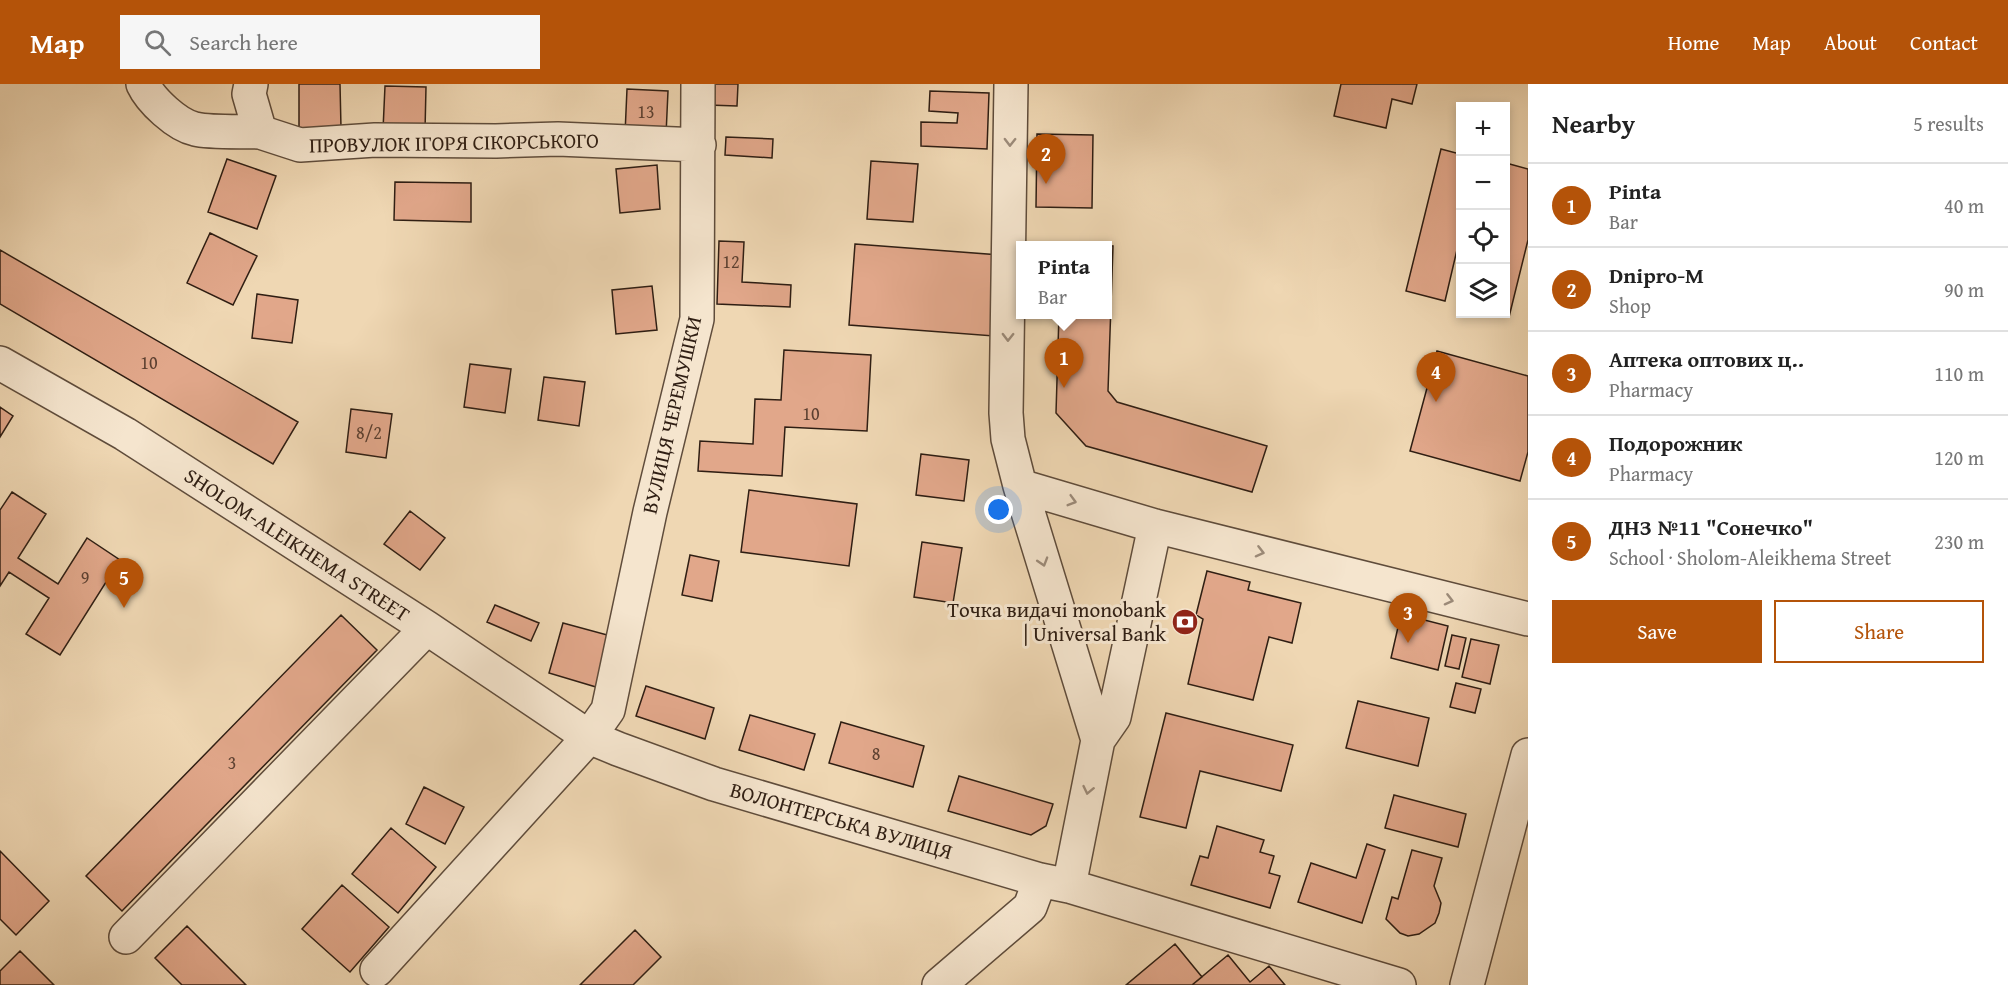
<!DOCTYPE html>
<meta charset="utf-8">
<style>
body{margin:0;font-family:"Gentium Book Plus",serif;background:#f6f6f6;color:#222}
.controls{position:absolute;right:18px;top:18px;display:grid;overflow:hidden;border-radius:0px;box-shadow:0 3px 9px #0003}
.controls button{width:54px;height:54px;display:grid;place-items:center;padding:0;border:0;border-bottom:2px solid #e0e0e0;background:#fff;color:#222;font:30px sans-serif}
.you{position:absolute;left:999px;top:426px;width:21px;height:21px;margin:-15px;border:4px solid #fff;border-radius:50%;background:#1a73e8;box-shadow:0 0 0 9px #1a73e833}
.badge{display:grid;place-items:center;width:39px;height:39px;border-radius:50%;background:#b45309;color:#fff;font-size:20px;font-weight:700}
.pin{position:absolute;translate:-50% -50px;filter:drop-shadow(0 2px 3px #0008)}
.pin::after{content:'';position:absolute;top:32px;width:21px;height:18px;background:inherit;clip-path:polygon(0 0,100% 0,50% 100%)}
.popup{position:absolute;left:1016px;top:157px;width:96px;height:78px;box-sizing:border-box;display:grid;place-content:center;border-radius:0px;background:#fff;filter:drop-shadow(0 2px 4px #0005);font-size:20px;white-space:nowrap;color:#767676}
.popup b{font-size:22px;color:#222}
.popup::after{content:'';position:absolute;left:50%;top:100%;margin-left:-12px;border:12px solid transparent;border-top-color:#fff}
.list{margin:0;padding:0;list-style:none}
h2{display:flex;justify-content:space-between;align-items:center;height:78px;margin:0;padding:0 24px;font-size:26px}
h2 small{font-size:20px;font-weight:400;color:#767676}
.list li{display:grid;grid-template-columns:39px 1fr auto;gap:18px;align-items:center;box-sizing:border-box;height:84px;padding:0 24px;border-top:2px solid #e0e0e0}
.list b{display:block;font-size:22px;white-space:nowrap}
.list p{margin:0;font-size:20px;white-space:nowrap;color:#767676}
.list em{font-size:20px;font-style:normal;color:#767676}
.actions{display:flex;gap:12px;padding:18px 24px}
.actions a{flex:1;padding:14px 0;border:2px solid #b45309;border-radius:0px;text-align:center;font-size:21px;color:#b45309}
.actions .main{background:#b45309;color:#fff}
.icon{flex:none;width:33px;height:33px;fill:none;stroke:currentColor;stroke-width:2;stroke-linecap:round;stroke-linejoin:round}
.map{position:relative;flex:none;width:1528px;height:901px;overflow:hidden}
header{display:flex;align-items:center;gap:36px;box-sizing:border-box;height:84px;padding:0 30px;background:#b45309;color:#fff}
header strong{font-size:28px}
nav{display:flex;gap:33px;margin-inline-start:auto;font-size:21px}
.search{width:420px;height:54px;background:#f6f6f6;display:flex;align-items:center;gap:15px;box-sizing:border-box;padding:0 21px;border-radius:0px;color:#767676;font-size:22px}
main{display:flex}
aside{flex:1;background:#fff}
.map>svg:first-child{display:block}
.building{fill:#e1a78a;stroke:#2f1e13;stroke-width:1.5}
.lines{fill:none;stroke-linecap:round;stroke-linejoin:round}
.minor-casing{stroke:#5f4c3b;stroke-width:36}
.minor{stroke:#f5e5ce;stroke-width:33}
.oneway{stroke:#9c8b7a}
.labels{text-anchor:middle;stroke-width:6;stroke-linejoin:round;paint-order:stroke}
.number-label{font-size:18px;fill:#5c4031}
.street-label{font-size:21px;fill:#2f1e13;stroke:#f5e5ce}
.poi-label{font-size:21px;fill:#2f1e13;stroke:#f5e5ce;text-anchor:end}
</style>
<header>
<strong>Map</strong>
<div class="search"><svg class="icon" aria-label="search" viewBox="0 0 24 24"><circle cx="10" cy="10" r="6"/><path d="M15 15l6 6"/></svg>Search here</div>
<nav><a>Home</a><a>Map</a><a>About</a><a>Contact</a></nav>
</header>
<main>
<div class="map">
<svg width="1528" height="901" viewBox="0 0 1528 901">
<rect width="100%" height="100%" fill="#efd7b3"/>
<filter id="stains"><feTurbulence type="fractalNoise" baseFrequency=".00333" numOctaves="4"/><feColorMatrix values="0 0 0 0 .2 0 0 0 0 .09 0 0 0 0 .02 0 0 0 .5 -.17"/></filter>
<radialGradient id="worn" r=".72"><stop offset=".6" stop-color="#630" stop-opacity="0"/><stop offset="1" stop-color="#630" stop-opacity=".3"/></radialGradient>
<!-- building -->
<path class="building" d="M 299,0 L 340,0 L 341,44 L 299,44 Z
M 709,0 L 738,0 L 737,22 L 708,21 Z
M 1341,0 L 1417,0 L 1412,20 L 1392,15 L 1386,44 L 1334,32 Z
M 385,2 L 426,3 L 425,47 L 383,46 Z
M 627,5 L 668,7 L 666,51 L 625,50 Z
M 930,7 L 989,9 L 987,65 L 921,62 L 921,38 L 957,39 L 958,29 L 929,27 Z
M 1037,50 L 1093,51 L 1092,124 L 1036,123 Z
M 726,53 L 773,55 L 772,74 L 725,71 Z
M 1441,65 L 1460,70 L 1460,153 L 1445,217 L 1406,207 Z
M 227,75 L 276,92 L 257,145 L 208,128 Z
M 871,77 L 918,80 L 913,138 L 867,135 Z
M 1506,79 L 1528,85 L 1528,156 L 1509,233 L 1497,230 L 1506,230 Z
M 657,81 L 660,125 L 620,129 L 616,85 Z
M 395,98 L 471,99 L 471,138 L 394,136 Z
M 210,149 L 257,172 L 233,221 L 187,199 Z
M 719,157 L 744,158 L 742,198 L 791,201 L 790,223 L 717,220 Z
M 1061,159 L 1113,162 L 1108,307 L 1117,318 L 1267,362 L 1252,408 L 1086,362 L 1056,329 L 1059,230 L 1108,230 L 1108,162 L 1061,162 Z
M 855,160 L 1000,171 L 994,252 L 849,241 Z
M 0,166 L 298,338 L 273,380 L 0,220 Z
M 652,202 L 657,246 L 616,250 L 612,206 Z
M 257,210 L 298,216 L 292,259 L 252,254 Z
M 784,266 L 871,271 L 867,347 L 785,343 L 782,392 L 698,387 L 700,357 L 753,360 L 755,315 L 781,316 Z
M 1437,267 L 1528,292 L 1528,368 L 1520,397 L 1410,367 Z
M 470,280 L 511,285 L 505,329 L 464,323 Z
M 544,293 L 585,298 L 579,342 L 538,336 Z
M 0,323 L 13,332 L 0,353 Z
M 351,325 L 392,330 L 386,374 L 346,368 Z
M 921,370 L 969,376 L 964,417 L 916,411 Z
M 749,406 L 857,420 L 849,482 L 741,468 Z
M 12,408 L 46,430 L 18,474 L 58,500 L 87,454 L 120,476 L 60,571 L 26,550 L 49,514 L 9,488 L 0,502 L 0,426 Z
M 410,427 L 445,454 L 420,486 L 384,460 Z
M 922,458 L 962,464 L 953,519 L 914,513 Z
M 690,471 L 719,477 L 712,517 L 682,511 Z
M 1207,487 L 1250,498 L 1248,506 L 1301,519 L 1292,559 L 1269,553 L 1253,616 L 1188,600 L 1203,535 L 1196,531 Z
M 495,521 L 539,539 L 531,557 L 487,538 Z
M 1401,530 L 1448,542 L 1438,586 L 1391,574 Z
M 341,531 L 377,566 L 122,827 L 86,792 Z
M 563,539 L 611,552 L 596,603 L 549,589 Z
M 1452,551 L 1466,554 L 1459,585 L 1445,582 Z
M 1471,555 L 1499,561 L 1490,600 L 1462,593 Z
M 1456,599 L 1481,605 L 1475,629 L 1450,623 Z
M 646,602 L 714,624 L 705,655 L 636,632 Z
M 1358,617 L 1429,634 L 1418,682 L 1346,664 Z
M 1166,629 L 1293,661 L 1281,707 L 1200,687 L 1186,744 L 1140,733 Z
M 750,631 L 815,650 L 804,686 L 739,666 Z
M 841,638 L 924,662 L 913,703 L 829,679 Z
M 959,692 L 1053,720 L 1046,742 L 1031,751 L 948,727 Z
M 424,703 L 464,723 L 445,760 L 406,740 Z
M 1394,711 L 1466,730 L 1458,763 L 1385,744 Z
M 1217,742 L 1264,756 L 1260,768 L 1274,772 L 1269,789 L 1280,792 L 1270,824 L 1191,801 L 1200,772 L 1208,774 Z
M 391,744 L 436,783 L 398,829 L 352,790 Z
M 1367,760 L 1385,766 L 1362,839 L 1298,818 L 1311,779 L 1356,794 Z
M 1412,766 L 1442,774 L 1434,802 L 1441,819 L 1439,829 L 1435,839 L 1419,850 L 1408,852 L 1400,849 L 1386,835 L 1392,813 L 1398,815 Z
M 0,767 L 49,817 L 16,851 L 0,835 Z
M 342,801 L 389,843 L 350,888 L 302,845 Z
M 187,842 L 246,901 L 182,901 L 155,874 Z
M 635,846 L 661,873 L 633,901 L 580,901 Z
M 1175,860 L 1202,893 L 1192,901 L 1126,901 Z
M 20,867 L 54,901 L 0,901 L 0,887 Z
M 1228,871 L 1250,898 L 1269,882 L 1285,901 L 1192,901 Z"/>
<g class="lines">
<defs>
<path id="minor" d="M 143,0 C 151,17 177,41 195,45 C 211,49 243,47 260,48
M 251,0 L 249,10 L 260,48 L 300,61 L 375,56 L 496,57 L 558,55 L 699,61
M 1011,0 L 1006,329 L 1008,355 L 1020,402 L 1155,442 L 1528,535
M 0,279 L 125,350 L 427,544 L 589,653 L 618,665 L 714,700 L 1040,796 L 1069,802 L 1399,901
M 1020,402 L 1098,656 L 1069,802
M 1098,656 L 1114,633 L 1155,442
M 126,853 L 427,544
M 377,886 L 589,653 L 608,626 L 650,428 L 697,235 L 698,0
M 939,901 L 1030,823 L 1040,796
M 1467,901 L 1528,671"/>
</defs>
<!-- minor casing -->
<use href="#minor" class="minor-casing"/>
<!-- minor -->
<use href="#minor" class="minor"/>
</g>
<!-- one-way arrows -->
<defs><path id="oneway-chevron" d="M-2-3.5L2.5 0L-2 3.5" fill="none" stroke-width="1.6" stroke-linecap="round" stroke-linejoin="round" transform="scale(1.5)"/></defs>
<g class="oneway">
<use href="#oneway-chevron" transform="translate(1010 58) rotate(91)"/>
<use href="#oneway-chevron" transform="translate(1008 253) rotate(91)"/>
<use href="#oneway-chevron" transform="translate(1072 417) rotate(16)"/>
<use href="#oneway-chevron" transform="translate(1260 468) rotate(14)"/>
<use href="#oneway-chevron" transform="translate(1043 478) rotate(73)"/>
<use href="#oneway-chevron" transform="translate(1449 516) rotate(14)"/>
<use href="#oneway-chevron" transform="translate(1088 706) rotate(102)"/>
</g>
<!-- icons -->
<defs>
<symbol id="bank-disc" viewBox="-11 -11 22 22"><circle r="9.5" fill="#8f2418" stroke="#f5e5ce"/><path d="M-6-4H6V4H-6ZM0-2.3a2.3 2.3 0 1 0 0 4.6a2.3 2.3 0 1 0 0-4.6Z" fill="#fff"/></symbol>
</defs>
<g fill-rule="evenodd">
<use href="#bank-disc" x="1170" y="523" width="30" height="30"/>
</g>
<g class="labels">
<!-- number labels -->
<g class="number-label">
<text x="646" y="34">13</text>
<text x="731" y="184">12</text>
<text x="149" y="285">10</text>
<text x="811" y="336">10</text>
<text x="369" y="355">8/2</text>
<text x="85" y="500">9</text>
<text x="876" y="676">8</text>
<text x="232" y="685">3</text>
</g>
<!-- street labels -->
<g class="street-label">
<text transform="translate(454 59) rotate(-1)" y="7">ПРОВУЛОК ІГОРЯ СІКОРСЬКОГО</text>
<text transform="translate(672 331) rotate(-77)" y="7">ВУЛИЦЯ ЧЕРЕМУШКИ</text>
<text transform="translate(297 461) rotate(33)" y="7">SHOLOM-ALEIKHEMA STREET</text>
<text transform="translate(841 737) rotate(16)" y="7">ВОЛОНТЕРСЬКА ВУЛИЦЯ</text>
</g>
<!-- poi labels -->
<g class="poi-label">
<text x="1166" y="533">Точка видачі monobank<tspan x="1166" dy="24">| Universal Bank</tspan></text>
</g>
</g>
<rect width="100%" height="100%" filter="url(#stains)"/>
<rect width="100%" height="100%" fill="url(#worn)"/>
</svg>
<div class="controls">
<button>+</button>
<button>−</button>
<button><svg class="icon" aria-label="locate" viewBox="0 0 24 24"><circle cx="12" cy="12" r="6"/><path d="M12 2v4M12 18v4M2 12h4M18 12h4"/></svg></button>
<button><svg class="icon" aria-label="layers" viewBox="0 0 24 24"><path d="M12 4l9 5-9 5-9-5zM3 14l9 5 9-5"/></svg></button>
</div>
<div class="you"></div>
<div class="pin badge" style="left:1064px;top:304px">1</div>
<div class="popup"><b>Pinta</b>Bar</div>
<div class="pin badge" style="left:1046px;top:100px">2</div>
<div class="pin badge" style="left:1408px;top:559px">3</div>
<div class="pin badge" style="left:1436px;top:318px">4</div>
<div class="pin badge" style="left:124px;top:524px">5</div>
</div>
<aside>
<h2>Nearby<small>5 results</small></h2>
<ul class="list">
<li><span class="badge">1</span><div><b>Pinta</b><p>Bar</p></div><em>40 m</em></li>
<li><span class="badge">2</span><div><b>Dnipro-M</b><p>Shop</p></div><em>90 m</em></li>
<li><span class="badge">3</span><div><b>Аптека оптових ц‥</b><p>Pharmacy</p></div><em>110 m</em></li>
<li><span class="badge">4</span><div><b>Подорожник</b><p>Pharmacy</p></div><em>120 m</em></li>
<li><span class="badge">5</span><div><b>ДНЗ №11 &quot;Сонечко&quot;</b><p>School · Sholom-Aleikhema Street</p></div><em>230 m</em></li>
</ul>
<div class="actions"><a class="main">Save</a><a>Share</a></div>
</aside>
</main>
